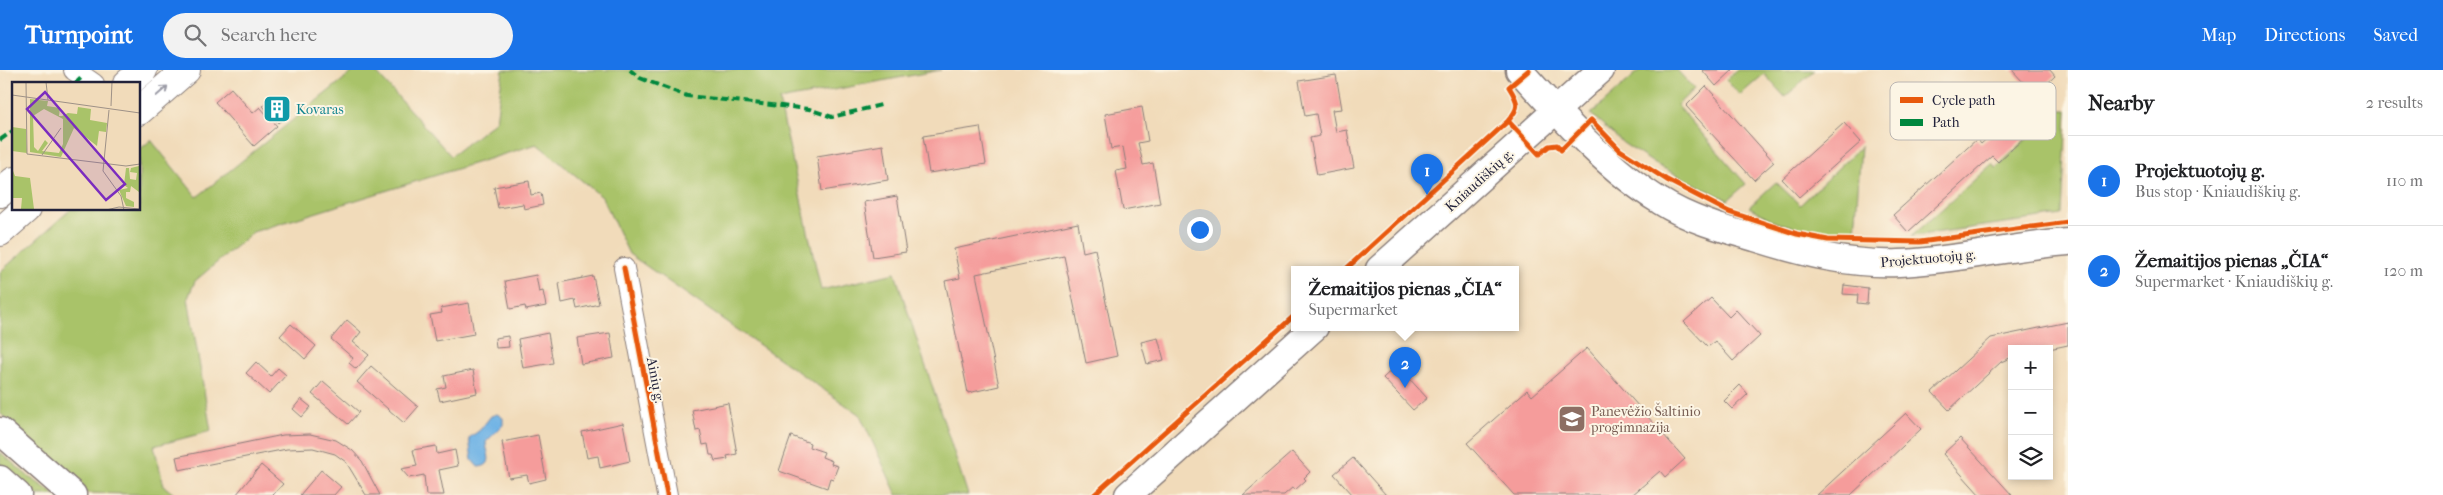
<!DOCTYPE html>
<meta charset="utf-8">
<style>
body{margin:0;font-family:"IM FELL French Canon",serif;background:#f2f2f2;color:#202124}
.controls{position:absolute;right:15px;bottom:15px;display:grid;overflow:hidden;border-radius:0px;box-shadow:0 2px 8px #0003}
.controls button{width:45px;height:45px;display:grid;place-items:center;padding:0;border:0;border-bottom:1px solid #e0e0e0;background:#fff;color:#202124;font:25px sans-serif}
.you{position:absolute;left:1199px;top:159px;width:18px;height:18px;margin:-12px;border:4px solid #fff;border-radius:50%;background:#1a73e8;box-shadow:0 0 0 8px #1a73e833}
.badge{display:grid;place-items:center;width:32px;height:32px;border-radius:50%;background:#1a73e8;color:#fff;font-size:16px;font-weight:700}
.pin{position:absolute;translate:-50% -41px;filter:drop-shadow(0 1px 2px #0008)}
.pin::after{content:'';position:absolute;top:26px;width:18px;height:15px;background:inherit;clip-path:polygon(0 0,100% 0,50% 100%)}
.popup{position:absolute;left:1291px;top:196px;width:228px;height:65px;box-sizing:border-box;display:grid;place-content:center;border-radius:0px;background:#fff;filter:drop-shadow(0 1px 4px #0005);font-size:16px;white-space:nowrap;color:#757577}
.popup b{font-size:19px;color:#202124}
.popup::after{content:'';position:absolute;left:50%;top:100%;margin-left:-10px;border:10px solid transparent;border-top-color:#fff}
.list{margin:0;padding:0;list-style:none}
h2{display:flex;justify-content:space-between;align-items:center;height:65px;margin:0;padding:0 20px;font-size:21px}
h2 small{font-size:16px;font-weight:400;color:#757577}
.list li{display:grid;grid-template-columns:32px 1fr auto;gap:15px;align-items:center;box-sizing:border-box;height:90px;padding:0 20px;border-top:1px solid #e0e0e0}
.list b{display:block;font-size:19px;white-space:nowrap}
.list p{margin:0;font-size:16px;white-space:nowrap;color:#757577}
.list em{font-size:16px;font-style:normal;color:#757577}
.icon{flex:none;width:28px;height:28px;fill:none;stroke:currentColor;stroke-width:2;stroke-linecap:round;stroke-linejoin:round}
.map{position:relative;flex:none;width:2068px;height:425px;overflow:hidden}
header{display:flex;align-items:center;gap:30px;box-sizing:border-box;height:70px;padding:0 25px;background:#1a73e8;color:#fff}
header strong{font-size:24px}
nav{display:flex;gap:28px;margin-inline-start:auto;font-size:18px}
.search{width:350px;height:45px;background:#f2f2f2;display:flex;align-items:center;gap:12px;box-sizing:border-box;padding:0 18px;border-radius:28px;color:#757577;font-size:19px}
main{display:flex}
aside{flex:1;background:#fff}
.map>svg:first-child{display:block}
.green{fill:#a9c369;stroke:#667252}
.water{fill:#70b3e5;stroke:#496a90}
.building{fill:#f59c9b}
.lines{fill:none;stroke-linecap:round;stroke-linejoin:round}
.minor-casing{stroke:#8a7e7a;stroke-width:22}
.major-casing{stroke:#8a7e7a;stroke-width:29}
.highway-casing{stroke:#8a7e7a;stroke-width:30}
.minor{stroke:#fff;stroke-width:20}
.major{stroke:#fff;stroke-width:26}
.highway{stroke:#fff;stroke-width:28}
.quiet{stroke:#00873e;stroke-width:4;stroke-dasharray:8 4;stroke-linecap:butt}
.cycleway-casing{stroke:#fcf5e5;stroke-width:8}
.cycleway{stroke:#e8590c;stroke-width:5}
.oneway{stroke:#9c9ca7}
.labels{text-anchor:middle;stroke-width:4;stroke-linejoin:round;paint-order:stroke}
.culture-label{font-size:14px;fill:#0d838f;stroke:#fcf5e5;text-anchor:start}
.street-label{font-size:14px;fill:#22223b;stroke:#fcf5e5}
.education-label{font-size:14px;fill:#785e54;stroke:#fcf5e5;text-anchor:start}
.inset-road{fill:none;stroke:#9e9187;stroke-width:1}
.view{fill:#7b2cbf;fill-opacity:0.15;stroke:#7b2cbf;stroke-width:2.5}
.inset-edge{fill:none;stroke:#22223b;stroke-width:2.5}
.key{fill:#fcf5e5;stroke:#bbb6b2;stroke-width:1}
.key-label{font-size:14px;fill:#22223b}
</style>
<header>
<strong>Turnpoint</strong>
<div class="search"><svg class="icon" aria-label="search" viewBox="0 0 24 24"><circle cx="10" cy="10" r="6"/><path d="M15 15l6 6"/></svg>Search here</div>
<nav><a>Map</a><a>Directions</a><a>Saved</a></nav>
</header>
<main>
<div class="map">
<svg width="2068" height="425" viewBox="0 0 2068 425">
<rect width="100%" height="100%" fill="#fcf5e5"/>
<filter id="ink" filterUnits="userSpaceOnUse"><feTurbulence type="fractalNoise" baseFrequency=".02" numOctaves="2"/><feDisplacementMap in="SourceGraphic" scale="10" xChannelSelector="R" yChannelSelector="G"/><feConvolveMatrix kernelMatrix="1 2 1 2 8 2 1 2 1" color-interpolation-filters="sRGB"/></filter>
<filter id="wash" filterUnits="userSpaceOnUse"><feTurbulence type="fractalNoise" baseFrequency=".0096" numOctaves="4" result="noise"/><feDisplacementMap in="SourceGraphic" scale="20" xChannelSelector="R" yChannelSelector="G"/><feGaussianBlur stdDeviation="1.12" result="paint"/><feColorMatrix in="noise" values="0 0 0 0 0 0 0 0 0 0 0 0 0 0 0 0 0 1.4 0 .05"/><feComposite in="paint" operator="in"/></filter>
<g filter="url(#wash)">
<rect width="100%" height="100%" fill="#f1dbba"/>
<!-- green -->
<path class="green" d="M 355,0 L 374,0 L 451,86 L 496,51 L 503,0 L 941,0 L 779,30 L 821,220 L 895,203 L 968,425 L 897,425 L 860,345 L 629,184 L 602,127 L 537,74 L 253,162 L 195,211 L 188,228 L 211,361 L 154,376 L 164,416 L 175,425 L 84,423 L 0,343 L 0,202 L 71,139 L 139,139 L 139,80 L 151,70 L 197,127 Z
M 1640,0 L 1677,0 L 1694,19 L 1677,35 L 1746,114 L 1728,130 L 1655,94 L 1623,73 L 1591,44 Z
M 1737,0 L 1815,0 L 1785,27 L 1764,4 L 1740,25 L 1726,10 Z
M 2057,40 L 2067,40 L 2062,145 L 1912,166 L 1992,94 L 1996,98 Z
M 1861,76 L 1855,163 L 1823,163 L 1778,153 L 1749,137 L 1776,112 L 1800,135 Z
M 0,382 L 29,407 L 56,425 L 32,425 L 0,397 Z"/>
<!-- water -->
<path class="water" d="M 497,344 L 503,348 L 503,355 L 486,372 C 486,382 496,396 478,397 L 472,390 L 469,368 L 480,360 L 491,346 Z"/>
<g id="blocks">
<!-- building -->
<path class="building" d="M 1702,0 L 1733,0 L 1716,16 Z
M 2012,0 L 2050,0 L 2055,6 L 2035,25 Z
M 1336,5 L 1342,39 L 1332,40 L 1336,62 L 1347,60 L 1354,98 L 1317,105 L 1310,68 L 1320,66 L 1316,44 L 1305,46 L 1299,11 Z
M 1706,16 L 1774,92 L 1754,110 L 1686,36 Z
M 231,18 L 253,43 L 260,37 L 277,56 L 254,76 L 215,32 Z
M 276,25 L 291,42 L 278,53 L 263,36 Z
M 2035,25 L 2051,43 L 1998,92 L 1992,86 L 1908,162 L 1893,145 L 1977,69 L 1981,74 Z
M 1142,37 L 1148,71 L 1138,73 L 1141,85 L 1143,95 L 1153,93 L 1160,133 L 1123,140 L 1116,101 L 1127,99 L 1123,77 L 1111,79 L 1105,44 Z
M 1844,53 L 1861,72 L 1799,127 L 1782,109 Z
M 980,57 L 986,94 L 929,103 L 923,66 Z
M 883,75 L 888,110 L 822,121 L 817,86 Z
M 529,111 L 531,125 L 541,123 L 543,135 L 524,139 L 523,134 L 498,138 L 494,117 Z
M 897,126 L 906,182 L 873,187 L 864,132 Z
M 1078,153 L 1083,182 L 1095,179 L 1117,286 L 1086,293 L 1064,186 L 976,204 L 999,316 L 968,323 L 945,211 L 960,208 L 954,179 Z
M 536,205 L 539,222 L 543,221 L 546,236 L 526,240 L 525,236 L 510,239 L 505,211 Z
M 593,206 L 599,234 L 577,239 L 575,230 L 562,233 L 559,213 Z
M 1844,215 L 1868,218 L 1867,234 L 1857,233 L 1858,225 L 1843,224 Z
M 1711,228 L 1729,247 L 1736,240 L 1760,266 L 1733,291 L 1715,271 L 1708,277 L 1684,252 Z
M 469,233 L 474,264 L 435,271 L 430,245 L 442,243 L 441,238 Z
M 347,250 L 361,262 L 353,272 L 369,285 L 356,299 L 349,293 L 353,288 L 331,269 Z
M 2068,252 L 2068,275 L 2049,279 L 2012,279 L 2012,287 L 2001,292 L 1949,340 L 1932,322 L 1991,268 Z
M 291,254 L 316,276 L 305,289 L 280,266 Z
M 548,263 L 553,293 L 523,298 L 518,269 Z
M 610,263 L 614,288 L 581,294 L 577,268 Z
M 508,266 L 509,277 L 496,278 L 495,268 Z
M 1158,268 L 1164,290 L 1147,294 L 1141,272 Z
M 1587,278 L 1685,389 L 1665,407 L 1660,401 L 1632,425 L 1514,425 L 1467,373 L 1527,320 L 1532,326 Z
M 256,292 L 271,306 L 278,298 L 286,305 L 269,324 L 246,303 Z
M 1397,295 L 1427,328 L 1413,340 L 1383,308 Z
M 371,296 L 418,337 L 404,353 L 357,312 Z
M 473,300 L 477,323 L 440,331 L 437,319 L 446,317 L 444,306 Z
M 323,311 L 359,342 L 348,354 L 312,324 Z
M 1740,315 L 1748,324 L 1732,339 L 1724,331 Z
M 301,329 L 311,337 L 302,347 L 293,339 Z
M 728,333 L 737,384 L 727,386 L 728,389 L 715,391 L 713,385 L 710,385 L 708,374 L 703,375 L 700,360 L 696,361 L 692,340 Z
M 1906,343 L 1921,359 L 1851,425 L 1817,425 Z
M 623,353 L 630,391 L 600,398 L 598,386 L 587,388 L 582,362 Z
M 310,364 L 336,370 L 352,380 L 362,391 L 380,425 L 366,425 L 346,392 L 335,384 L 313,378 L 287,379 L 179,400 L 176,387 L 283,365 Z
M 538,365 L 546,409 L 529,413 L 527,405 L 509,408 L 502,372 Z
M 791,366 L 810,373 L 809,377 L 824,382 L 822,387 L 832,391 L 831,394 L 838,396 L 833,409 L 830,408 L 827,418 L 779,401 Z
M 1960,368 L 2012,425 L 1980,425 L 1943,384 Z
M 436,376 L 437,384 L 455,380 L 458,396 L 439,400 L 444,425 L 426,425 L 424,405 L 409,408 L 401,399 L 417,396 L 413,380 Z
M 1292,382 L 1310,402 L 1304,408 L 1306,410 L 1295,420 L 1293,417 L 1284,425 L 1243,425 Z
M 1353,388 L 1386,425 L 1353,425 L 1334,404 Z
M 261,395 L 283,414 L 273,425 L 236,425 Z
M 321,400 L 341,417 L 334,425 L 300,425 Z"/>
</g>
</g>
<g filter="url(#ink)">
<use href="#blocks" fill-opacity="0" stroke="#8a7e7a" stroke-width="1"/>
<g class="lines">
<defs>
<path id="minor" d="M 74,0 L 94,14
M 624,198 L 667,425"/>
<path id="major" d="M 1519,0 C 1561,46 1606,98 1660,131 C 1688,149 1723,159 1755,168 C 1803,183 1848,195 1899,193 C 1956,191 2012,176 2068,172
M 1379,199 L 1601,0
M 0,361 L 73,425
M 0,409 L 18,425
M 1128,425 L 1315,257"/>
<path id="highway" d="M 127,14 L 143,0
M 139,41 L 186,0
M 0,123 L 14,111
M 0,162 L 26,139"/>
</defs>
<!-- minor casing -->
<use href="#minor" class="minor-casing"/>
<!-- major casing -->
<use href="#major" class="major-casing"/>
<!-- highway casing -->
<use href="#highway" class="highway-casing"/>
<!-- minor -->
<use href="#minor" class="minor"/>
<!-- major -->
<use href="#major" class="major"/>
<!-- highway -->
<use href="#highway" class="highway"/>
<!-- quiet -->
<path class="quiet" d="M 630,0 L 640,8 L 687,26 L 809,39 L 832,47 L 881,35
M 75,14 L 83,6
M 0,70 L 14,60"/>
<defs>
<path id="cycleway" d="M 1508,51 L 1539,84 L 1549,76 L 1557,75 L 1561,80 L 1591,50 L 1620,80 L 1667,110 L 1729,142 L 1797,164 L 1828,170 L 1920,172 L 2068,152
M 624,198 L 667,425
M 1346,199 L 1508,51 C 1520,37 1519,33 1509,17 L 1529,0
M 1094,425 L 1295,245"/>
</defs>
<!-- cycleway casing -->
<use href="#cycleway" class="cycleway-casing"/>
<!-- cycleway -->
<use href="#cycleway" class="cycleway"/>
</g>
<!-- one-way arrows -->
<defs><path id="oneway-shaft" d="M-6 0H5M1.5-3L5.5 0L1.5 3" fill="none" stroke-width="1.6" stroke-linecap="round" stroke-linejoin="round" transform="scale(1.25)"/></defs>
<use class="oneway" href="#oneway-shaft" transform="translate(162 21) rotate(-41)"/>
</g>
<!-- icons -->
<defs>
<symbol id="building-square" viewBox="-11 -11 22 22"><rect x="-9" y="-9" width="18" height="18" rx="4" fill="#0f9aa8" stroke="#fcf5e5"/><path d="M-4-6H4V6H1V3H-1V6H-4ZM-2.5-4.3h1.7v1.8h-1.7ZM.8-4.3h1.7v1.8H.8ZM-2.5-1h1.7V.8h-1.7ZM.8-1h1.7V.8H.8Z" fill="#fff"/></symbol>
<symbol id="school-square" viewBox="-11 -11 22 22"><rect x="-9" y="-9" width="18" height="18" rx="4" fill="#8d6e63" stroke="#fcf5e5"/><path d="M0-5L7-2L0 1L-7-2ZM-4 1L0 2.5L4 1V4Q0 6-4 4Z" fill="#fff"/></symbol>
</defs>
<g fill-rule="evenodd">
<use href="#building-square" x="261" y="23" width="32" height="32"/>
<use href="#school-square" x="1556" y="333" width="32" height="32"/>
</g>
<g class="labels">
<!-- culture labels -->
<g class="culture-label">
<text x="296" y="44">Kovaras</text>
</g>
<!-- street labels -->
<g class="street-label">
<text transform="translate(1479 110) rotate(-42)" y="5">Kniaudiškių g.</text>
<text transform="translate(1928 188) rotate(-5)" y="5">Projektuotojų g.</text>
<text transform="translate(656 310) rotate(79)" y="5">Ainių g.</text>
</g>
<!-- education labels -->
<g class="education-label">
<text x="1591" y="346">Panevėžio Šaltinio<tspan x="1591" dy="16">progimnazija</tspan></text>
</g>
</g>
<!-- overview -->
<g transform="translate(12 12)">
<rect width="128" height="128" fill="#f1dbba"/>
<path d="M 18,17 L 36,19 L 35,24 L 48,26 L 47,34 L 50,34 L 56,31 L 65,32 L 66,25 L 79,27 L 78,38 L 95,41 L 94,50 L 87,49 L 85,64 L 62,46 L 49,75 L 18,70 ZM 32,27 L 51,37 L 51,62 L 47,71 L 30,69 L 36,61 L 33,58 L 26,69 L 22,65 L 21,34 ZM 0,45 L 14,47 L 15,71 L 0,69 ZM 127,84 L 127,110 L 119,104 L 118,110 L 114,110 L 114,116 L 122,120 L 122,125 L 114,124 L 107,108 L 116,106 L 112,103 L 114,86 L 117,86 L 118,97 L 124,98 L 125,91 L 118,90 L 119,86 ZM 0,86 L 3,94 L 18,96 L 22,127 L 0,127 L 9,127 L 10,116 L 0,116 Z" fill="#a9c369" fill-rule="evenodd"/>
<path class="inset-road" d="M 14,0 L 15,72 L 114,84 L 128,82M 34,0 L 36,18M 0,13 L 128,31M 99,24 L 100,0M 97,28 L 91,89 L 109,114 L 112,128M 30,73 L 49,46M 94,128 L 107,125 L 128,127"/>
<path class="view" d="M 33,10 L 113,102 L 94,118 L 15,27 Z"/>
<rect width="128" height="128" class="inset-edge"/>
</g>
<!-- legend -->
<rect x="1890" y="12" width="166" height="58" rx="8" class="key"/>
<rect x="1900" y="27" width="23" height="6" fill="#e8590c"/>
<rect x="1900" y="49" width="23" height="7" fill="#00873e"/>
<g class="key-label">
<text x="1932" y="35">Cycle path</text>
<text x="1932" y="57">Path</text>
</g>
</svg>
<div class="controls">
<button>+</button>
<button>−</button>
<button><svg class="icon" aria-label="layers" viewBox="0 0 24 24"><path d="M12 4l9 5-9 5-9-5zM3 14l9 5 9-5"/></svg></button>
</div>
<div class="you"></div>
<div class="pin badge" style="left:1427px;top:125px">1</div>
<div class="pin badge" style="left:1405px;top:318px">2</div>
<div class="popup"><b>Žemaitijos pienas „ČIA“</b>Supermarket</div>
</div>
<aside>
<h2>Nearby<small>2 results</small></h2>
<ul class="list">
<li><span class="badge">1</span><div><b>Projektuotojų g.</b><p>Bus stop · Kniaudiškių g.</p></div><em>110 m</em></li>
<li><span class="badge">2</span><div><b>Žemaitijos pienas „ČIA“</b><p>Supermarket · Kniaudiškių g.</p></div><em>120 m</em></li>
</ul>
</aside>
</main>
